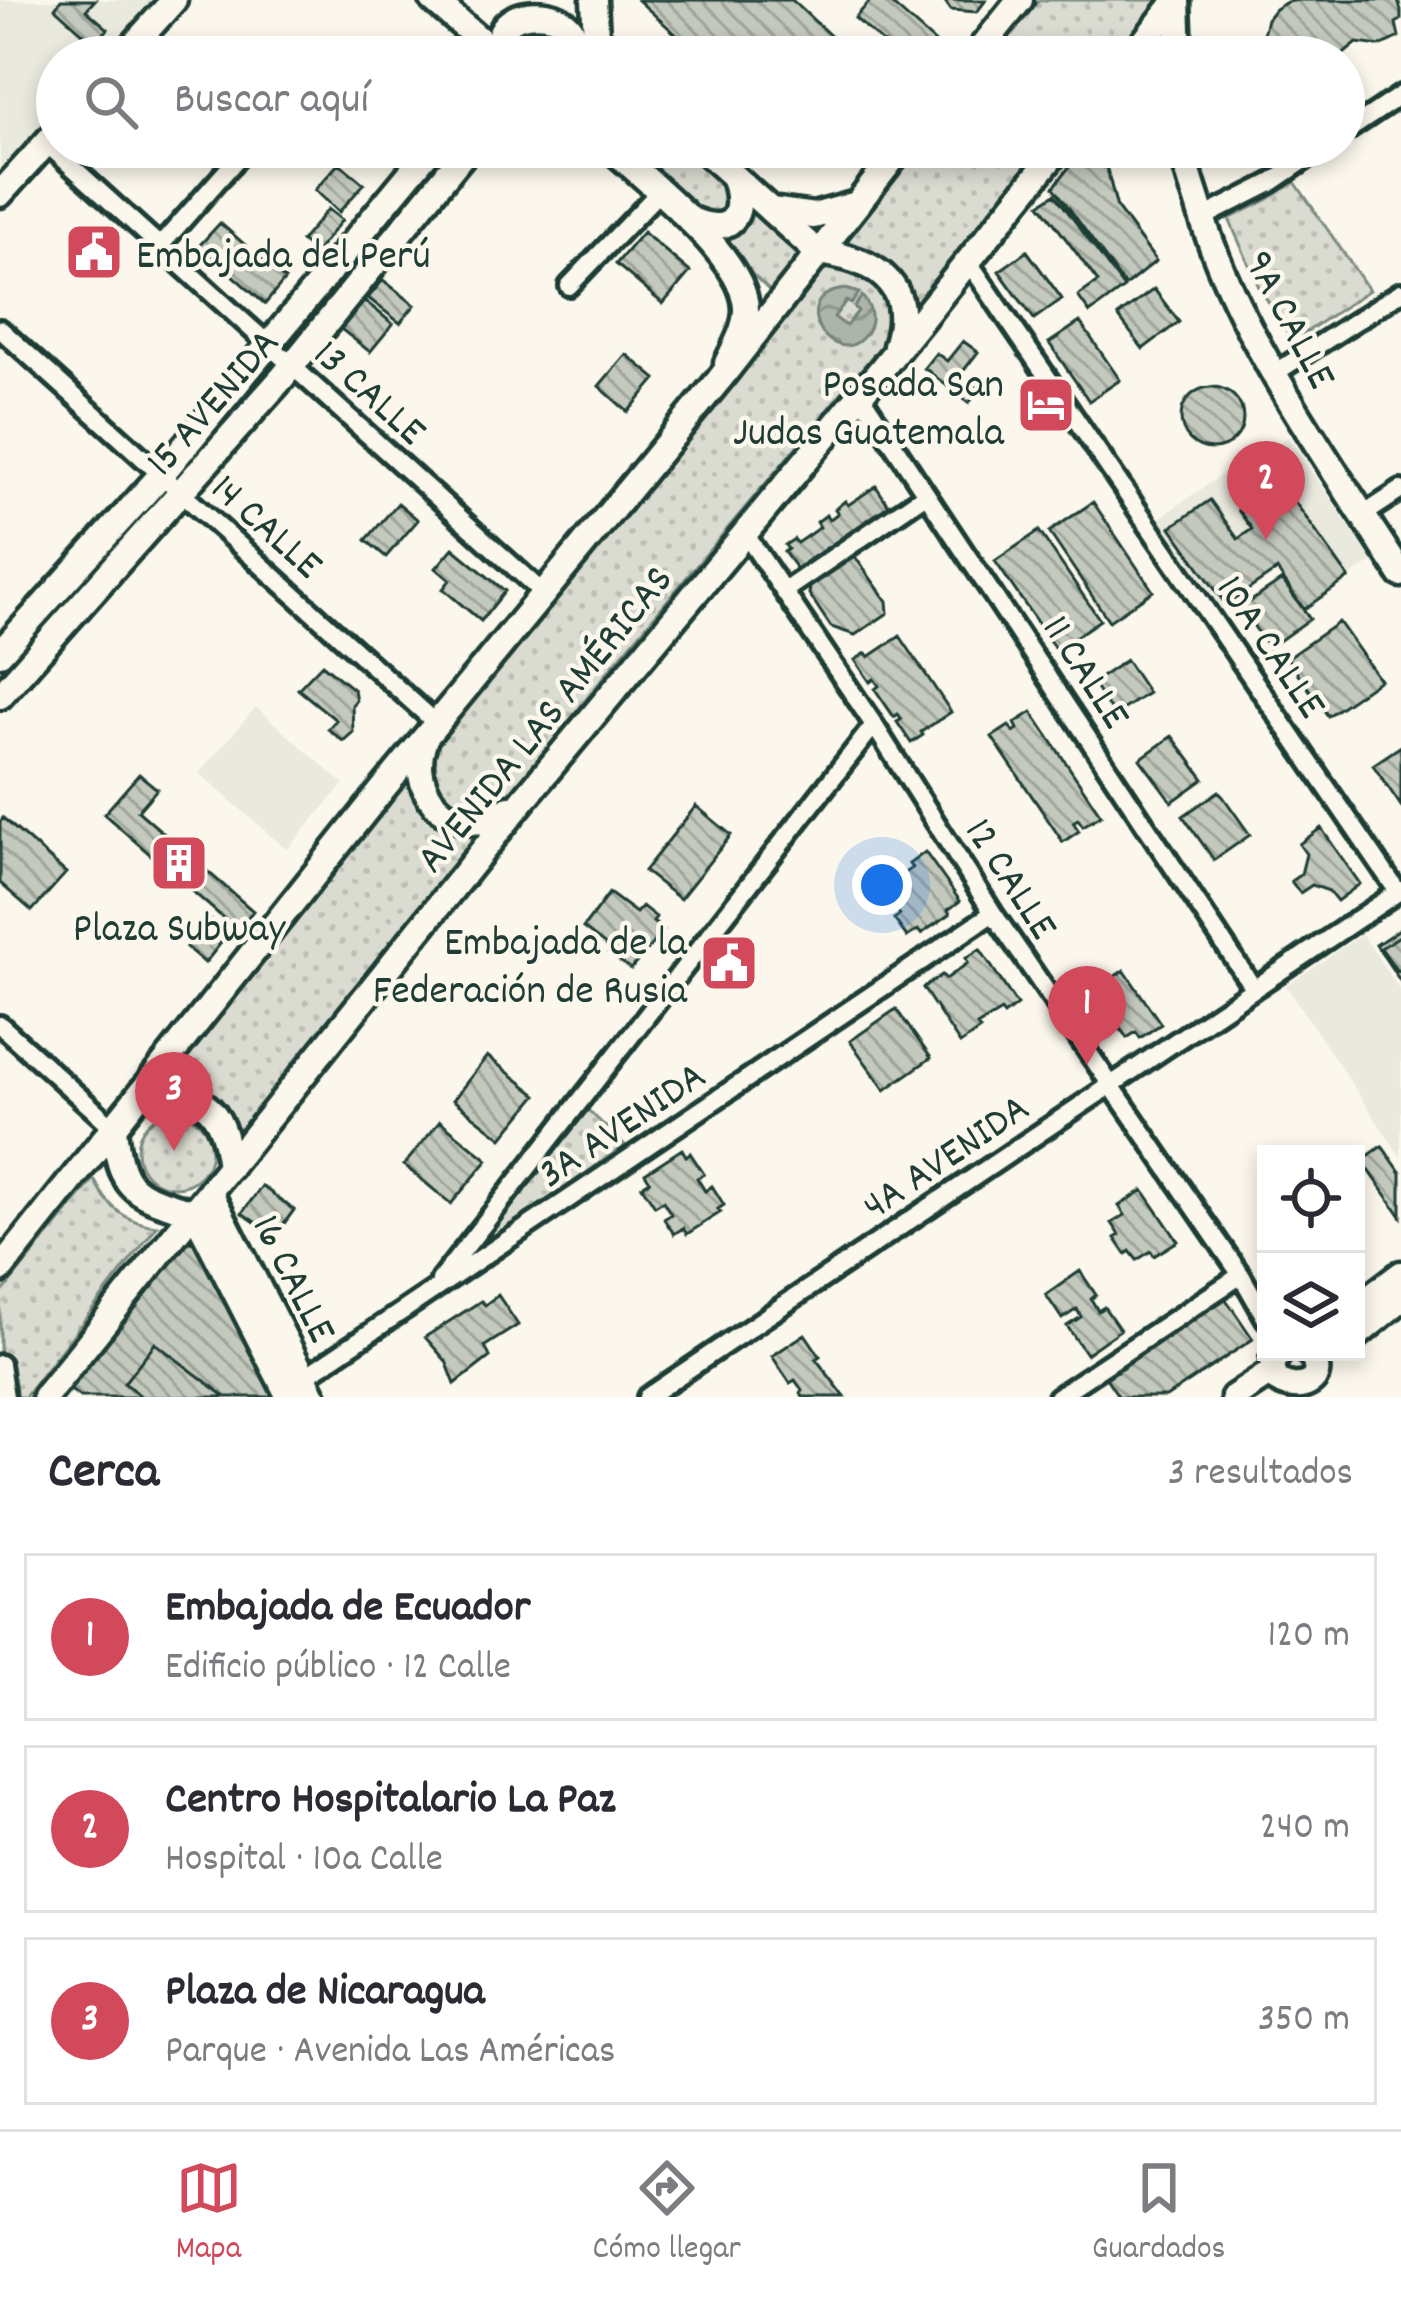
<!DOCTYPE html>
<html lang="es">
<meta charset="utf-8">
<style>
body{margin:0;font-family:Dekko,sans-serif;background:#f2f2f3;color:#2b2b33}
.controls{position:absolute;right:36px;bottom:36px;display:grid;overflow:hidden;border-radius:0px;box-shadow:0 6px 18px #0003}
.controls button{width:108px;height:108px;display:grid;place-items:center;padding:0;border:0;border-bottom:3px solid #e1e1e2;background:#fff;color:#2b2b33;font:60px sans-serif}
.you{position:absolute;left:882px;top:885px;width:42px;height:42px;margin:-30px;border:9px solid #fff;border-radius:50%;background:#1a73e8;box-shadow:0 0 0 18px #1a73e833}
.badge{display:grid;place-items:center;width:78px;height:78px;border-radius:50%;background:#d1495b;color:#fff;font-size:39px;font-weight:700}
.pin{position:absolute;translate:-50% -99px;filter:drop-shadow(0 3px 6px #0008)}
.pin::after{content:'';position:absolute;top:63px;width:42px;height:36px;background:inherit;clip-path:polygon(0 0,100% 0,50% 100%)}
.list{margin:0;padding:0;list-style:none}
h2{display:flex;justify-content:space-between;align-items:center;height:156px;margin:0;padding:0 48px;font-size:51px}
h2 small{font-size:39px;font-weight:400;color:#7c7c81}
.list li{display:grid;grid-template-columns:78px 1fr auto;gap:36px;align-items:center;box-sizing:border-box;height:168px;margin:0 24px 24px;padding:0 24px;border:3px solid #e1e1e2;border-radius:0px}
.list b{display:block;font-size:45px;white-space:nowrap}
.list p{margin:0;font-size:39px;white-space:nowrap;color:#7c7c81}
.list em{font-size:39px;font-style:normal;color:#7c7c81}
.icon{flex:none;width:66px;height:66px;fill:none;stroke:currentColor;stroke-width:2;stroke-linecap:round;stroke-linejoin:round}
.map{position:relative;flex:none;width:1401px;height:1397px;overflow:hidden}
.search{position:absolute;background:#fff;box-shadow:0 6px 18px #0003;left:36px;right:36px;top:36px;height:132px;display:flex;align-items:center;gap:30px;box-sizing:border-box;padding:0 42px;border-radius:66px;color:#7c7c81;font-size:45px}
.sheet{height:732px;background:#fff}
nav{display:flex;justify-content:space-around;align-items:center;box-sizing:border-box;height:168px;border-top:3px solid #e1e1e2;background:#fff;font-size:33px;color:#7c7c81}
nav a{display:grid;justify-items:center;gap:6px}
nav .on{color:#d1495b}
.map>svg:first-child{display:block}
.built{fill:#eae9de}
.grass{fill:url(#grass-dots);stroke:#7d8c82;stroke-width:3}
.water{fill:url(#water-waves);stroke:#74847b;stroke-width:3}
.building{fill:url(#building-back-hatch);stroke:#1f3d34;stroke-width:3}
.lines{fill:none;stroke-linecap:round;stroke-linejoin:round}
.street-casing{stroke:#1f3d34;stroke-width:26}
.secondary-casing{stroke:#1f3d34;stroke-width:33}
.primary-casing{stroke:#1f3d34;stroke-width:33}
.street{stroke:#fbf7ec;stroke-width:16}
.secondary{stroke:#fbf7ec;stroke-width:24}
.primary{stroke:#fbf7ec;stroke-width:24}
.labels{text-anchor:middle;stroke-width:9;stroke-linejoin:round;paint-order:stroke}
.poi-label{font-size:42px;fill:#1f3d34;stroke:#fbf7ec;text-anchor:end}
.street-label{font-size:42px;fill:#1f3d34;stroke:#fbf7ec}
</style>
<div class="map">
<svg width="1401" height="1397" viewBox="0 0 1401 1397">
<defs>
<pattern id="grass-dots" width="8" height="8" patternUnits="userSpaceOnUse" patternTransform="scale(3)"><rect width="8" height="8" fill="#dbdcd1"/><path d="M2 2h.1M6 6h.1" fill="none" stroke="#bcbeb4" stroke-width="1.8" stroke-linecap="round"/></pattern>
<pattern id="water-waves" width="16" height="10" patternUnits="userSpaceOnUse" patternTransform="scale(3)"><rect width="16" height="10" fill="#adb4aa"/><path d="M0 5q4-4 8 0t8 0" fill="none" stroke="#8c948b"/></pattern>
<pattern id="building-back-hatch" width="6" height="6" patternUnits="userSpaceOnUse" patternTransform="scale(3)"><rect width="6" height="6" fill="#c4c9be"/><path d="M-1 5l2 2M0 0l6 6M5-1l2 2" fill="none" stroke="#9fa49b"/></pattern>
</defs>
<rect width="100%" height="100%" fill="#fbf7ec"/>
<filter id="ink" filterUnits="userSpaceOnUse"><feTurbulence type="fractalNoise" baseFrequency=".00833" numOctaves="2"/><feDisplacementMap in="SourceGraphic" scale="24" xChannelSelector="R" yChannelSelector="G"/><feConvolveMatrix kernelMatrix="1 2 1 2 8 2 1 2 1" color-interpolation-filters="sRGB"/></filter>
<g filter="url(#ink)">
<!-- built -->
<path class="built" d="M 0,0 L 152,0 L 101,57 L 57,57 L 57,107 L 0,171 Z
M 1288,437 L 1373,561 L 1304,609 L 1276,570 L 1222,608 L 1158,519 L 1263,446 L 1271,441 L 1276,445 Z
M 256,707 L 344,784 L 287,850 L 199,773 Z
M 1362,934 L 1401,992 L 1401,1157 L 1286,986 Z"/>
<!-- grass -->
<path class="grass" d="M 1039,0 L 1159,0 L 1113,57 L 993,57 Z
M 619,147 L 691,147 L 728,182 L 727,215 L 704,220 Z
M 920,147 L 1041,147 L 910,310 C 893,272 885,254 841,246 Z
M 1295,182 L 1369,290 L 1293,341 L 1259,287 L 1229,219 L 1267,200 Z
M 751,202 L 810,252 L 776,297 L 714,237 Z
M 827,263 C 874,270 893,289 889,336 L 614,664 L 498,811 L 478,817 L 442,806 L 424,761 L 779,326 Z
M 411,775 L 423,795 L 486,825 L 236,1144 L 193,1088 L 168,1083 Z
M 588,1110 L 625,1145 L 466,1260 Z
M137 1150a37 37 0 1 1 74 0a37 37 0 1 1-74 0Z
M 94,1179 C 107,1207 126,1223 157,1226 L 25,1397 L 0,1397 L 0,1295 Z"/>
<!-- water -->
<path class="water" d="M 846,289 L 859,293 L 851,304 L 846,301 L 834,317 L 846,326 L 858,311 L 854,307 L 862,296 C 871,307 875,319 867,332 C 837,378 780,295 846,289 Z"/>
<!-- building -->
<path class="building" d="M 61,0 L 95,0 L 86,10 L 108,29 L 95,44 L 55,8 Z
M 638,0 L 792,0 L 853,57 L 701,57 Z
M 871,0 L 887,0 L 938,45 L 927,57 L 899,57 L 855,18 Z
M 944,0 L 986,0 L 977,12 L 951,10 Z
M 1299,0 L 1398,0 L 1401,11 L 1401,20 L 1396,23 L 1399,37 L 1380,46 L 1357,43 L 1340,57 L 1250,57 L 1252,49 L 1264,31 L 1267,19 L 1275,9 L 1287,2 Z
M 1090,147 L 1111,147 L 1110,156 L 1104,158 L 1117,208 L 1156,261 L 1125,286 L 1054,187 L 1075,159 L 1085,155 Z
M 339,163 L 364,184 L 339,212 L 315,190 Z
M 1055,194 L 1124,288 L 1090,313 L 1078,296 L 1098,282 L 1040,204 Z
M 328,209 L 342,220 L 315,253 L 301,241 Z
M 220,223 L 285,280 L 265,304 L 199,246 Z
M 99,230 L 115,244 L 90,274 L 73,260 Z
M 643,232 L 690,272 L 663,304 L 616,264 Z
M 1027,251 L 1062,299 L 1034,319 L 999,271 Z
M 383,280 L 415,305 L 400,323 L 368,298 Z
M 1154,289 L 1179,322 L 1143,349 L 1118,316 Z
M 365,301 L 393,324 L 370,352 L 341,329 Z
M 1080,322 L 1120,380 L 1089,401 L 1049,343 Z
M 963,341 L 978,352 L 961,374 L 980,389 L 969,403 L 924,368 L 936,353 L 947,361 Z
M 626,354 L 656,379 L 628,412 L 599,386 Z
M1181 418a31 31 0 1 1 62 0a31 31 0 1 1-62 0Z
M 1280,481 L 1349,578 L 1304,609 L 1277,570 L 1226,605 L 1171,527 L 1210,500 L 1238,539 L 1252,529 L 1238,510 Z
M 876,486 L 893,512 L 801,575 L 784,552 L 788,549 L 785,545 L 794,539 L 797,543 L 820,527 L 817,522 L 826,515 L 829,520 L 838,513 L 835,509 L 845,501 L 848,505 Z
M 1093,502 L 1153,591 L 1109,621 L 1049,532 Z
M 398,503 L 418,520 L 386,557 L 366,540 Z
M 1039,531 L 1100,620 L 1056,650 L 995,561 Z
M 453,548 L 505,591 L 481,621 L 443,589 L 450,580 L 436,568 Z
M 844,555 L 856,558 L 887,601 L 888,613 L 855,635 L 831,627 L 809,594 L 812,574 Z
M 1282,580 L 1310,619 L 1269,648 L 1241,608 Z
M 1339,622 L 1380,680 L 1328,716 L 1287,658 Z
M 900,636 L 951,712 L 921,732 L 923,735 L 911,743 L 897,722 L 902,719 L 898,714 L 894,717 L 875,689 L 879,686 L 874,679 L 870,682 L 855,660 L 866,653 L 869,657 Z
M 1126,660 L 1148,693 L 1114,715 L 1092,683 Z
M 322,664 L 354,690 L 356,700 L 352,705 L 353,732 L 343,741 L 328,729 L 336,720 L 298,689 Z
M 1032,712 L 1101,815 L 1083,826 L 1078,819 L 1073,822 L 1079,831 L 1063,842 L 992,737 L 1009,726 L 1014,732 L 1018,729 L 1015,723 Z
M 1172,736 L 1204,779 L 1172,802 L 1140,759 Z
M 1401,746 L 1401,806 L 1373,765 Z
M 139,774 L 157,789 L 138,811 L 253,911 L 237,930 L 104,814 Z
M 1219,791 L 1250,835 L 1214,860 L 1183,816 Z
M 696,806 L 731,835 L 680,899 L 644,871 Z
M 3,818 L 66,873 L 32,911 L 0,883 L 0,822 Z
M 1321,828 L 1360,884 L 1337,901 L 1329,891 L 1312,885 L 1300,893 L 1291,881 L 1301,874 L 1306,854 L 1299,844 Z
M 925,852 L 960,901 L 948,910 L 950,914 L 921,934 L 918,930 L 907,937 L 894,919 L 900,915 L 879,885 L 895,874 L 897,878 L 912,868 L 909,864 Z
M 609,893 L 636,913 L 642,906 L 656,917 L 653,922 L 664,930 L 631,969 L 608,953 L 611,949 L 583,928 Z
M 209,918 L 228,934 L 205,963 L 186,947 Z
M 1401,928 L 1401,982 L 1376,945 Z
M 1401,935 L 1401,968 L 1397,971 L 1381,948 Z
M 980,949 L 1017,1005 L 1004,1015 L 1001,1011 L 977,1026 L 980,1030 L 960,1044 L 923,988 L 942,975 L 946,979 L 968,963 L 966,958 Z
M 1124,970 L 1161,1024 L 1140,1038 L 1136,1032 L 1127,1038 L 1120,1028 L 1113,1033 L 1086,996 Z
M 896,1009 L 931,1058 L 885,1090 L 850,1041 Z
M 487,1056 L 537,1095 L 502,1138 L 453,1100 Z
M 440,1121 L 488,1160 L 451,1204 L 404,1165 Z
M 1382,1146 L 1401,1173 L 1401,1216 L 1362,1160 Z
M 682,1149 L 686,1156 L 690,1153 L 704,1174 L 697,1178 L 705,1191 L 712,1186 L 724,1205 L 718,1209 L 721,1212 L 687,1234 L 683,1228 L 674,1234 L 664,1219 L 671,1214 L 663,1201 L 655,1206 L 642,1186 L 650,1181 L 645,1173 Z
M 262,1186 L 294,1210 L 275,1236 L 242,1213 Z
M 1143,1190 L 1178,1241 L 1154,1256 L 1151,1251 L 1137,1260 L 1130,1251 L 1126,1254 L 1115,1238 L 1120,1235 L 1112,1223 L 1125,1215 L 1119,1206 Z
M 193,1241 L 200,1245 L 276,1397 L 80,1397 L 68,1388 L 188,1242 Z
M 1080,1271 L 1096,1295 L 1091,1299 L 1098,1311 L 1104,1307 L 1120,1330 L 1086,1354 L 1067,1326 L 1081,1317 L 1077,1309 L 1062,1319 L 1046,1295 Z
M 498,1295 L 518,1325 L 485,1346 L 490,1357 L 455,1384 L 446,1361 L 425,1337 L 481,1301 L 485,1305 Z
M 1223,1295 L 1253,1339 L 1166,1397 L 1119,1397 L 1104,1375 Z
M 805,1334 L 820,1356 L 816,1359 L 845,1397 L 803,1397 L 801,1393 L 803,1391 L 795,1380 L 790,1383 L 772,1356 Z
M 155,1343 L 226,1397 L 142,1397 L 124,1383 Z"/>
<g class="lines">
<defs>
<path id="street" d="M 1344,133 L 1401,95
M 46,143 L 544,594
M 1202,218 L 1271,183 L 1324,147
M 160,246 L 243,152
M 968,261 L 1398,892
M 569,286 L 659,192
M 0,329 L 436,723
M 1275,373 L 1401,292
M 860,394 L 1254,989
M 1363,515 L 1401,490
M 744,532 L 874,725 L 993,913 L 1241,1275 L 1266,1319
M 784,591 L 926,494
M 0,1025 L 114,1128
M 440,1280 L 874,725
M 0,1364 L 5,1397
M 297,1382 L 993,913
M 647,1397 L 1401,890
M 1057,1397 L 1241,1275"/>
<path id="secondary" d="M 433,0 L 486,45 L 500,48
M 594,0 L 596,37 L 601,56
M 1177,1 L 1179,57
M 503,57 C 477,0 595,0 572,57
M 610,147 C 647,181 747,259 746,310 C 746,328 735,347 727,363
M 701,147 L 817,252
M 1183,147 C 1185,168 1194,189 1200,210 C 1237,335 1330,463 1401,574
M 689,219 C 730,238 748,217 733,176
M 0,653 L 161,475 L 432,147
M 0,696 L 282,378 L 469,147
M 210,1193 L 314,1397
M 195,1213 L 289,1397
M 1356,1308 L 1401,1274
M 1356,1336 L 1401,1299
M 1280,1352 L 1273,1361 L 1273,1377 C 1296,1397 1332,1382 1309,1352
M 1234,1397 L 1272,1372"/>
<path id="primary" d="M 123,57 L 174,0
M 974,57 L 1020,0
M 1132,57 L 1177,0
M 0,194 L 57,131
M 771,210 L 814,216 L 853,205
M 817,252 C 872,258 917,283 896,346
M 424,742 C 409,781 438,828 482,821 C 493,820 501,813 509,808
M 140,1096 C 202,1092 222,1102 230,1167
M 114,1128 C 121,1196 136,1194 195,1213
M 0,1270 L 386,785 L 719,380 L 902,147
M 45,1397 L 524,799 L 880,371 L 1060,147"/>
</defs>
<!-- street casing -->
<use href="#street" class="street-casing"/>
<!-- secondary casing -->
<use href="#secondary" class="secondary-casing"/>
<!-- primary casing -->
<use href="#primary" class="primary-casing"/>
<!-- street -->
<use href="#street" class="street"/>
<!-- secondary -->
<use href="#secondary" class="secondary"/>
<!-- primary -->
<use href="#primary" class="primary"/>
</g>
</g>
<!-- icons -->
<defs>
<symbol id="civic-square" viewBox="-11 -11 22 22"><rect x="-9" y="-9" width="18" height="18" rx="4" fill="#d1495b" stroke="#fbf7ec"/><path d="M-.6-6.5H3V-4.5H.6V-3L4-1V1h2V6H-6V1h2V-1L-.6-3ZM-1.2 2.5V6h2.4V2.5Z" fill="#fff"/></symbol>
<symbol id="hotel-square" viewBox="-11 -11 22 22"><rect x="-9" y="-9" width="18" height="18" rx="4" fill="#d1495b" stroke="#fbf7ec"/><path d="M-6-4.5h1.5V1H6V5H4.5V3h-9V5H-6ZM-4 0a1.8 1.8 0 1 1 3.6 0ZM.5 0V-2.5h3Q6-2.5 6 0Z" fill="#fff"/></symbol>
<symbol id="building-square" viewBox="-11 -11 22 22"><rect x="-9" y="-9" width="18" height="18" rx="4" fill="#d1495b" stroke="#fbf7ec"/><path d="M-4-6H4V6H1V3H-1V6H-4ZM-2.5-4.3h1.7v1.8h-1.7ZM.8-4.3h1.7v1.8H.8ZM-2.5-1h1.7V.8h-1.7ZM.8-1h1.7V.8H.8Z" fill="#fff"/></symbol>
</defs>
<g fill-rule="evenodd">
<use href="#civic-square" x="61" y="219" width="66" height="66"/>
<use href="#hotel-square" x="1013" y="372" width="66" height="66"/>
<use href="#building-square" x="146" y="830" width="66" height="66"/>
<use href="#civic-square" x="696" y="930" width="66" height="66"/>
</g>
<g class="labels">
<!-- poi labels -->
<g class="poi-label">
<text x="136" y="267" text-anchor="start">Embajada del Perú</text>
<text x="1004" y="396">Posada San<tspan x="1004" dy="48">Judas Guatemala</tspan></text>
<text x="179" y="940" text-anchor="middle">Plaza Subway</text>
<text x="687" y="954">Embajada de la<tspan x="687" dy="48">Federación de Rusia</tspan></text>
</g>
<!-- street labels -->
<g class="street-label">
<text transform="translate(1293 318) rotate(62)" y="15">9A CALLE</text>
<text transform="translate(372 390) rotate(42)" y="15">13 CALLE</text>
<text transform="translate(210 400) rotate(-49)" y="15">15 AVENIDA</text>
<text transform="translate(269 524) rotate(42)" y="15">14 CALLE</text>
<text transform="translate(1274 645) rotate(56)" y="15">10A CALLE</text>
<text transform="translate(1089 670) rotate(57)" y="15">11 CALLE</text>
<text transform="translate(542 717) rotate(-51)" y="15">AVENIDA LAS AMÉRICAS</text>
<text transform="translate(1014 877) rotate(57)" y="15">12 CALLE</text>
<text transform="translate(620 1122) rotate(-34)" y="15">3A AVENIDA</text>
<text transform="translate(944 1154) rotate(-34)" y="15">4A AVENIDA</text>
<text transform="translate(297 1277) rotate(63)" y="15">16 CALLE</text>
</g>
</g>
</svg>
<div class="controls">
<button><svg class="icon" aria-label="locate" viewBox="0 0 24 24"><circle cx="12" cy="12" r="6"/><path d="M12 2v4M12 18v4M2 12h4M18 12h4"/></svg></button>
<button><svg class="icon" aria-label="layers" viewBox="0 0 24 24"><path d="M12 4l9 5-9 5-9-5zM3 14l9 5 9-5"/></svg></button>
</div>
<div class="you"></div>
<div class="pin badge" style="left:1087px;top:1065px">1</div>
<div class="pin badge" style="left:1266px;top:540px">2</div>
<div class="pin badge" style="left:174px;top:1151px">3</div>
<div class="search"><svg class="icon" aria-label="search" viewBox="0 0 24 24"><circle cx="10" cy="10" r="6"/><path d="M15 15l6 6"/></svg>Buscar aquí</div>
</div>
<section class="sheet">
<h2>Cerca<small>3 resultados</small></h2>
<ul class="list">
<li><span class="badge">1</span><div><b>Embajada de Ecuador</b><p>Edificio público · 12 Calle</p></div><em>120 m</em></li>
<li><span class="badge">2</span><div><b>Centro Hospitalario La Paz</b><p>Hospital · 10a Calle</p></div><em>240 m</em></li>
<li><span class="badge">3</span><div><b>Plaza de Nicaragua</b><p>Parque · Avenida Las Américas</p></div><em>350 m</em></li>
</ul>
</section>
<nav>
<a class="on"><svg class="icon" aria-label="map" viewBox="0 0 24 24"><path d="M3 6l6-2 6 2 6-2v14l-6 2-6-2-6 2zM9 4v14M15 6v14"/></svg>Mapa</a>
<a><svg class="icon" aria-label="directions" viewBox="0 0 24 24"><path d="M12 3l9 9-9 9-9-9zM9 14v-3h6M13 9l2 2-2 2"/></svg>Cómo llegar</a>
<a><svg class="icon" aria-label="saved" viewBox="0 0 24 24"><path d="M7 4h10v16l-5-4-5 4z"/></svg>Guardados</a>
</nav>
